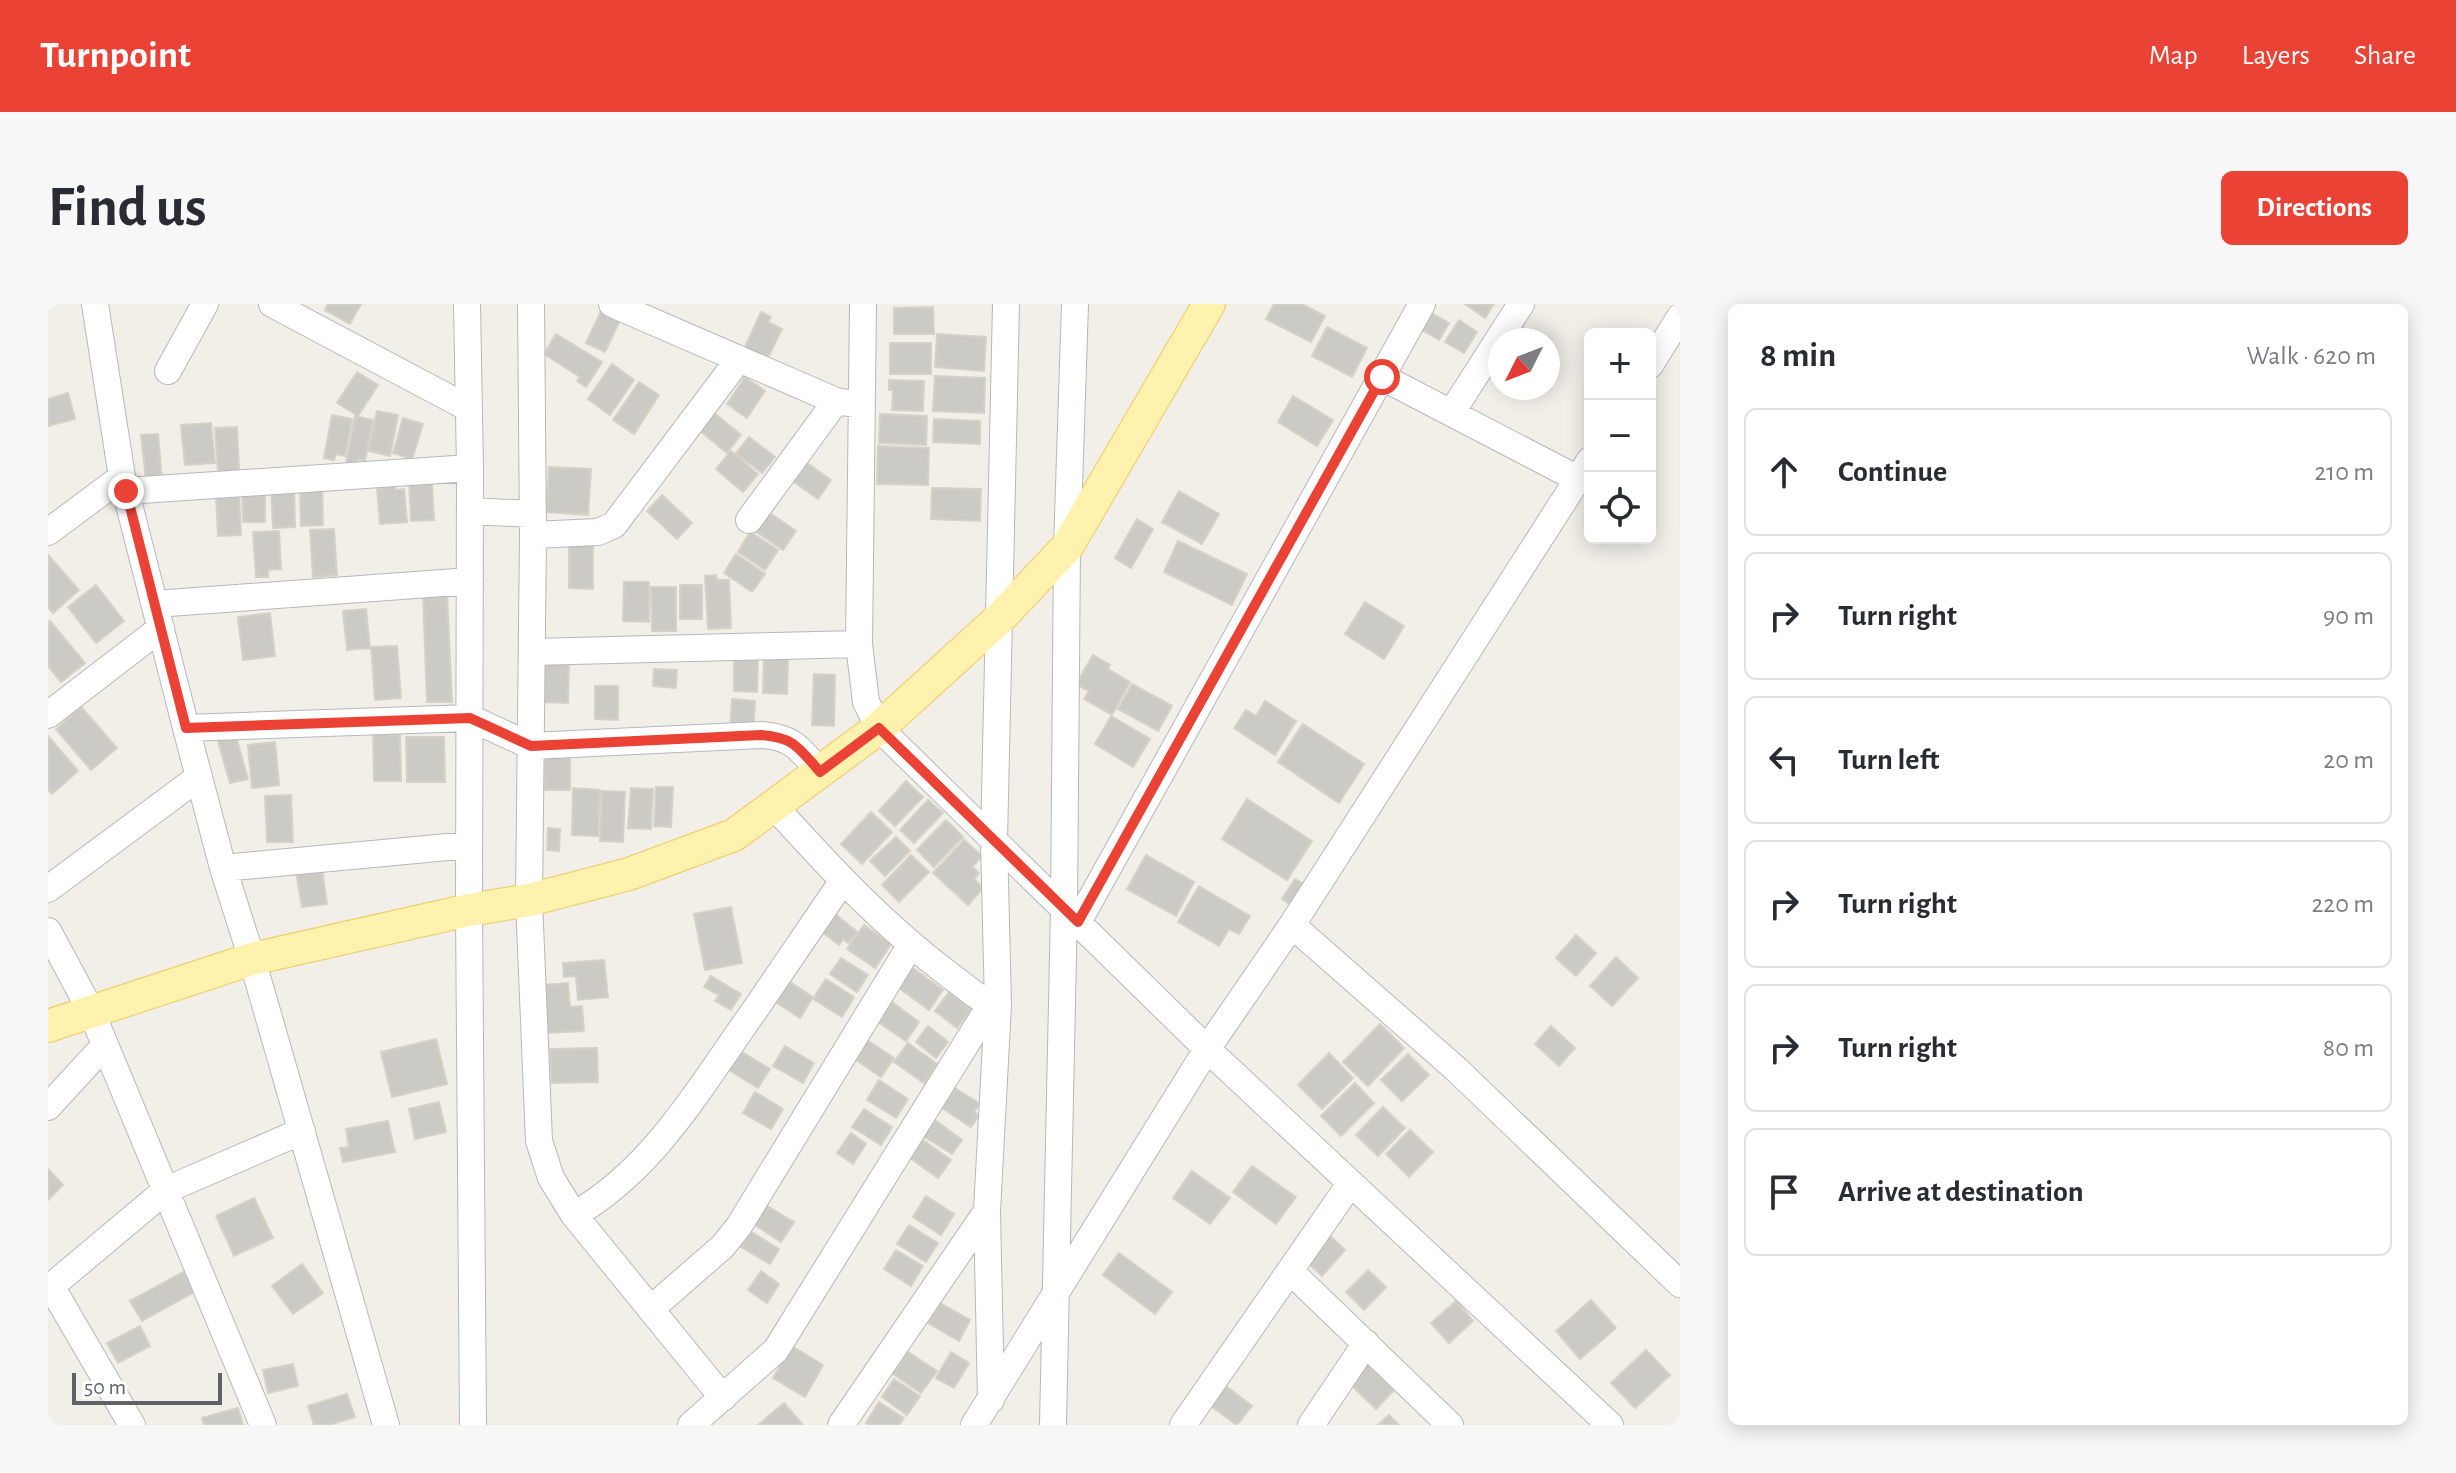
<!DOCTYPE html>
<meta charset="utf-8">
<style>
body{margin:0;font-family:"Alegreya Sans",sans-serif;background:#f7f7f7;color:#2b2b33}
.controls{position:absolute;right:24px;top:24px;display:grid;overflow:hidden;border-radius:12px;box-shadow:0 4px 20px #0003}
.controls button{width:72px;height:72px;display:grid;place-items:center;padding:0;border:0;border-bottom:2px solid #e1e1e2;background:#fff;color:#2b2b33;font:40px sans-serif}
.compass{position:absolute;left:1440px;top:24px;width:72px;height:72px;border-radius:50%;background:#fff;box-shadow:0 4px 20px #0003;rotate:228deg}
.scale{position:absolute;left:24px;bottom:20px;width:150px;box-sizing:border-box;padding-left:8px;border:4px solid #5f6368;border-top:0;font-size:22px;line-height:28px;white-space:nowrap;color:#5f6368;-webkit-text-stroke:6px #fff;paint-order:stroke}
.stop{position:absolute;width:24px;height:24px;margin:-18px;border:6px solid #ea4335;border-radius:50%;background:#fff}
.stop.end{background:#ea4335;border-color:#fff;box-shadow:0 2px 8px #0008}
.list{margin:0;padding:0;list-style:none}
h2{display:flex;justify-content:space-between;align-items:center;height:104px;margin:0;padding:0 32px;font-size:34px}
h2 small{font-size:26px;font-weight:400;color:#7c7c81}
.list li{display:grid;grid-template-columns:52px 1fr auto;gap:24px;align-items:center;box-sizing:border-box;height:128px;margin:0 16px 16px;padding:0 16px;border:2px solid #e1e1e2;border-radius:12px}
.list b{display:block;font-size:30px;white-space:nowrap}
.list em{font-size:26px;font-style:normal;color:#7c7c81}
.icon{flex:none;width:44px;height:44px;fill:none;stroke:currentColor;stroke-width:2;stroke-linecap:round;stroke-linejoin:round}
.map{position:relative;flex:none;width:1632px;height:1121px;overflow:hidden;border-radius:12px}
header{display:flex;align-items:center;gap:48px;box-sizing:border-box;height:112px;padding:0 40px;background:#ea4335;color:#fff}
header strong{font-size:38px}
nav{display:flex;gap:44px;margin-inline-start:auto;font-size:28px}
.intro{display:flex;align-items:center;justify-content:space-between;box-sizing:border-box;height:192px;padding:0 48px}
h1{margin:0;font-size:56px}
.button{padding:20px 36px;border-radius:12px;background:#ea4335;color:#fff;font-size:28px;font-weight:700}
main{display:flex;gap:48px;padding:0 48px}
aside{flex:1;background:#fff;border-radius:12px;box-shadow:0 4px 20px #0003}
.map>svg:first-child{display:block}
.building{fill:#cccac5;stroke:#d6d1c6;stroke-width:2}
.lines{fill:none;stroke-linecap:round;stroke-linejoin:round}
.minor-casing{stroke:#b5b8bc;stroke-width:28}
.major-casing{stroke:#f2c960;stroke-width:34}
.minor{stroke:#fff;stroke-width:26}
.major{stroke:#fff2af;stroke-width:32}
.route{stroke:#ea4335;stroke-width:10}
</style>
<header>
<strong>Turnpoint</strong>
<nav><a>Map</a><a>Layers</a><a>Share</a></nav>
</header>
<div class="intro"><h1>Find us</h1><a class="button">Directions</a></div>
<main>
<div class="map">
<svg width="1632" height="1121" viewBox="0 0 1632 1121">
<rect width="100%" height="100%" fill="#f1efe8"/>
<!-- building -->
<path class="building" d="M 280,0 L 313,0 L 302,20 L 277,6 Z
M 1226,0 L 1254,0 L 1277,12 L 1263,38 L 1218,15 Z
M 1417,0 L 1446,0 L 1437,14 Z
M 885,3 L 886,30 L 846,30 L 846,4 Z
M 553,7 L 572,16 L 557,48 L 538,39 Z
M 1380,7 L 1401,19 L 1391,36 L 1370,24 Z
M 713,8 L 723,13 L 720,18 L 734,25 L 719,56 L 696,45 Z
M 1411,16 L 1429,28 L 1416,49 L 1397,38 Z
M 1279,23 L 1319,44 L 1304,73 L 1264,52 Z
M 1474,23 L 1493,36 L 1466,36 Z
M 508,30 L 554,58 L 538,83 L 529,77 L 532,73 L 496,50 Z
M 889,30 L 938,33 L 936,67 L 887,63 Z
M 842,39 L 883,39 L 883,70 L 842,70 Z
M 564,60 L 586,76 L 562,111 L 540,95 Z
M 309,68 L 330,81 L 310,112 L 289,99 Z
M 887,72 L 937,74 L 936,109 L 885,107 Z
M 697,73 L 717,87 L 699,114 L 679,100 Z
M 841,76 L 876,77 L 875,107 L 844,106 L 845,86 L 841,86 Z
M 591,78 L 611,91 L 586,130 L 565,116 Z
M 20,89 L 27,115 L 0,122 L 0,95 Z
M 1245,92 L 1285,116 L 1269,142 L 1230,118 Z
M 329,107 L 350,111 L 342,152 L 321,147 Z
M 665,108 L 693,131 L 679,149 L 651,126 Z
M 832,110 L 879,112 L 878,141 L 831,139 Z
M 284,111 L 304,115 L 297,152 L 288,150 L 286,156 L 276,154 Z
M 307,112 L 325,116 L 317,157 L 310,155 L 309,161 L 298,159 Z
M 355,114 L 375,120 L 364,155 L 345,149 Z
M 886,115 L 932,117 L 932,140 L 885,138 Z
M 163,119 L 167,159 L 137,161 L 133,121 Z
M 189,123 L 191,167 L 170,168 L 167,124 Z
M 110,130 L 114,175 L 98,177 L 93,131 Z
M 701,133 L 727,153 L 714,169 L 688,149 Z
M 830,142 L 881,144 L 880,181 L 829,180 Z
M 683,147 L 710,170 L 695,188 L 668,165 Z
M 752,154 L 783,176 L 770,195 L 739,173 Z
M 501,163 L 543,165 L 540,211 L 498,208 Z
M 361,174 L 369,180 L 384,180 L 386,216 L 363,217 Z
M 274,181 L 275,221 L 253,222 L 252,182 Z
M 347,182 L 347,186 L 356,185 L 359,218 L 332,220 L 329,184 Z
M 246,183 L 247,223 L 225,224 L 223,184 Z
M 884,184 L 933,185 L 932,217 L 883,215 Z
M 194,185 L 217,185 L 217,218 L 195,218 Z
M 1131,187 L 1171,210 L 1154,240 L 1114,218 Z
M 191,189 L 193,231 L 170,232 L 168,190 Z
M 614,191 L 644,219 L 629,235 L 599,207 Z
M 716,205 L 748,227 L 735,246 L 703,224 Z
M 1089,215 L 1105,225 L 1083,264 L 1067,254 Z
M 286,225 L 289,271 L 265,273 L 262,226 Z
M 231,227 L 233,265 L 220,266 L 220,273 L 208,273 L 205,228 Z
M 702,228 L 730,246 L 717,266 L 690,248 Z
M 1130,237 L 1199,270 L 1184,301 L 1116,268 Z
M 521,238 L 545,238 L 545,285 L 521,284 Z
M 688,250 L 717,270 L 704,288 L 676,269 Z
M 0,251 L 31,286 L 5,309 L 0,303 Z
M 668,271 L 669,276 L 681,276 L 683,324 L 660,325 L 657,272 Z
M 576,278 L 601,278 L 601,318 L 575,317 Z
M 48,281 L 76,317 L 48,339 L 20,303 Z
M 632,281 L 654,281 L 654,315 L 632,315 Z
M 603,283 L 628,283 L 628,327 L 604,327 Z
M 375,290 L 399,290 L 404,398 L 379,398 Z
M 1317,298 L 1356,322 L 1336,355 L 1297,330 Z
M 318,305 L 322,344 L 299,346 L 295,307 Z
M 222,309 L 227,352 L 195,356 L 190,313 Z
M 2,317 L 37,359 L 13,378 L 0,362 L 0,319 Z
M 349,342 L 353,394 L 327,396 L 323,343 Z
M 686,351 L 710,352 L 709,388 L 686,387 Z
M 1045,351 L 1062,361 L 1060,365 L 1082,378 L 1064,411 L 1036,395 L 1041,387 L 1028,380 Z
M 716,353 L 740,354 L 739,390 L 715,389 Z
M 495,357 L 521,358 L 520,399 L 494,398 Z
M 606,365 L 629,366 L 628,384 L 605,382 Z
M 766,370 L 787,371 L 786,422 L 764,421 Z
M 1084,380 L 1124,402 L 1110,427 L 1070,405 Z
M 547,382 L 570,382 L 570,416 L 547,415 Z
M 684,395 L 707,397 L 705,429 L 682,427 Z
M 1217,397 L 1248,417 L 1227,451 L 1186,424 L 1198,406 L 1208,412 Z
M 33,403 L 69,444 L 43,466 L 8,425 Z
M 1063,412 L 1102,435 L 1085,463 L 1047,440 Z
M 1255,420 L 1316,460 L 1291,499 L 1230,458 Z
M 325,423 L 339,423 L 340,431 L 352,431 L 353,477 L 326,477 Z
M 187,429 L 200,475 L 182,479 L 169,434 Z
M 0,432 L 30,467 L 4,490 L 0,486 Z
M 358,433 L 396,433 L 397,478 L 359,478 Z
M 227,438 L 231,481 L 204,484 L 200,441 Z
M 497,453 L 522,453 L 522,486 L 497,486 Z
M 858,477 L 875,493 L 847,522 L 831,507 Z
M 608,483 L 625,483 L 623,523 L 606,522 Z
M 525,484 L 552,486 L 550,532 L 524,531 Z
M 583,484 L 605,485 L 603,525 L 580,524 Z
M 554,487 L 577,488 L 575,538 L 552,537 Z
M 243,491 L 245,538 L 219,538 L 217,492 Z
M 1199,495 L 1264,537 L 1239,576 L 1174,535 Z
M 880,496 L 895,509 L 866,539 L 852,526 Z
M 823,508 L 844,528 L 814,560 L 793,540 Z
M 898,516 L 915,533 L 886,563 L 869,546 Z
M 500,524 L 512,525 L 511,547 L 499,546 Z
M 848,533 L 862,547 L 837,572 L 822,557 Z
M 916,536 L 934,552 L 924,563 L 931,569 L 926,575 L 935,584 L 920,601 L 885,569 Z
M 863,551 L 881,568 L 851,598 L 834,581 Z
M 1098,551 L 1146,578 L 1128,612 L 1079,585 Z
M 273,558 L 279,600 L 254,603 L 247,562 Z
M 1247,575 L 1256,580 L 1243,601 L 1234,595 Z
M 1151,582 L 1202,612 L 1191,630 L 1181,625 L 1171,642 L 1130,618 Z
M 683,603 L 694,659 L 657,666 L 646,610 Z
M 786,609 L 809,628 L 800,639 L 795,635 L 791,641 L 772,626 Z
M 816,621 L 843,640 L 827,664 L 799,645 Z
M 1528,631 L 1548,649 L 1528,672 L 1508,654 Z
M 1568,653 L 1590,674 L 1564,702 L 1542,682 Z
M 793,654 L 820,671 L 809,688 L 782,670 Z
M 556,656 L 560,693 L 530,696 L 528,672 L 516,673 L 515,659 Z
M 865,664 L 895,686 L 881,706 L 850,683 Z
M 663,672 L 693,690 L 683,706 L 667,697 L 671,691 L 656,683 Z
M 736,674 L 765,693 L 752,714 L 723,695 Z
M 778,675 L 806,693 L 794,713 L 765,695 Z
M 520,679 L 522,703 L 534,702 L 536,727 L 499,729 L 495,681 Z
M 901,688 L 923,705 L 909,724 L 887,707 Z
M 844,698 L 871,718 L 858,737 L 830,718 Z
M 1332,720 L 1356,744 L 1320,782 L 1295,758 Z
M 880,722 L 900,738 L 888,754 L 868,738 Z
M 1503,722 L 1527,744 L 1511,762 L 1487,740 Z
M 816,734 L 846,754 L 833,773 L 804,753 Z
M 388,735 L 399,780 L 344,793 L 333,748 Z
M 860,739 L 889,760 L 876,779 L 846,758 Z
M 737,742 L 766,759 L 755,779 L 725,762 Z
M 549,744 L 550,778 L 504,779 L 502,745 Z
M 691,746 L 722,765 L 710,784 L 679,765 Z
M 1281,749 L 1305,774 L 1274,805 L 1250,781 Z
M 1360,750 L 1381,771 L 1354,797 L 1333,776 Z
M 831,776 L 860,795 L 848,814 L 819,796 Z
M 1307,779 L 1326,799 L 1293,832 L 1273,812 Z
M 907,784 L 932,800 L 926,808 L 931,811 L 923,823 L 894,804 Z
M 707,788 L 735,805 L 723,825 L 695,809 Z
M 391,798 L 398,828 L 367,835 L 361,805 Z
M 1335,803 L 1357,824 L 1330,852 L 1308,831 Z
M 816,805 L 844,823 L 833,841 L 804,823 Z
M 887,816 L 914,836 L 904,850 L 875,832 Z
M 340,817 L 347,848 L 295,858 L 292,844 L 301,843 L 298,825 Z
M 1362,826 L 1385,848 L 1361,873 L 1338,850 Z
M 803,829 L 818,840 L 805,860 L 789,849 Z
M 875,836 L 903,856 L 890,874 L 862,854 Z
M 1204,862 L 1248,893 L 1228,920 L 1185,888 Z
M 0,865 L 15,881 L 0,896 Z
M 1144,867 L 1182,894 L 1162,920 L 1125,894 Z
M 878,892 L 906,910 L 893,931 L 865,913 Z
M 206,894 L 225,934 L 186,952 L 168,912 Z
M 716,900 L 746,918 L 733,938 L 704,919 Z
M 861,921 L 890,939 L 878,958 L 849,940 Z
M 702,927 L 731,945 L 722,960 L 693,943 Z
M 1278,928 L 1297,946 L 1274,972 L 1254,953 Z
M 848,946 L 875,962 L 863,982 L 836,965 Z
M 1071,949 L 1124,988 L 1107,1010 L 1055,971 Z
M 254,960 L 275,989 L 245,1010 L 224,982 Z
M 1320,966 L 1338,983 L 1316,1006 L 1298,988 Z
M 713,967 L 731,980 L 719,999 L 700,986 Z
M 135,968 L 146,988 L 94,1017 L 82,997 Z
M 1543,996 L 1568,1024 L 1532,1055 L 1508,1027 Z
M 1408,997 L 1425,1017 L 1401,1039 L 1383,1019 Z
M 892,999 L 922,1016 L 911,1037 L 880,1019 Z
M 92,1022 L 102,1042 L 70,1059 L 59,1039 Z
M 744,1042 L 775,1061 L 757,1093 L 725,1074 Z
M 1598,1046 L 1622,1071 L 1587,1104 L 1563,1079 Z
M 860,1048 L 889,1067 L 873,1089 L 845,1070 Z
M 903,1048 L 921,1059 L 906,1084 L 888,1074 Z
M 1317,1058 L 1346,1086 L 1328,1105 L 1299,1077 Z
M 245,1060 L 250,1082 L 220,1089 L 215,1066 Z
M 846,1075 L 872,1092 L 859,1111 L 834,1093 Z
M 1178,1082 L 1204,1102 L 1189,1121 L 1163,1102 Z
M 299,1090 L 307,1113 L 281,1121 L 266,1121 L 260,1102 Z
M 831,1098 L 856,1114 L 851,1121 L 821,1121 L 818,1119 Z
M 736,1099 L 755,1121 L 710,1121 Z
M 190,1104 L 195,1121 L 156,1121 L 154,1114 Z
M 1341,1111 L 1351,1121 L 1330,1121 Z"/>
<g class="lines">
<defs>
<path id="minor" d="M 47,0 L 74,173 L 138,424 L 175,564 L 204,655 L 338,1121
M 224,0 L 420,104
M 419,0 L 422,164 L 421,606 L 425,1121
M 483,0 L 485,231 L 481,596 L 491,837 L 503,874 L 526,911 L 675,1094
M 564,0 L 788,97 L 812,101
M 815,0 L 811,340 L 818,398 L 831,424 L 1159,745 L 1562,1121
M 1602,61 L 1632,13
M 120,67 L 157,0
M 1334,73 L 1530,175
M 1404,108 L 1473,0
M 78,187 L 422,164
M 422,207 L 485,210
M 701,216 L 788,97
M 0,228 L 74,173
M 485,231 L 550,228 L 566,221 L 691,55
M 107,300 L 422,277
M 484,348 L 811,340
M 0,411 L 113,324
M 138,424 L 422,414 L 483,442 L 713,431 C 745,433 751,444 772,468
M 726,502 C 782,564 837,623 904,673 C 918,683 933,698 950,701
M 175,564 L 421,541
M 0,585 L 151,473
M 1030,618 L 1374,0
M 1244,621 L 1408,765 L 1632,980
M 0,627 L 43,707 L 215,1121
M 0,803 L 57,741
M 526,911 C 599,869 643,798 690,730 C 725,680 759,629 794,578
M 1242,967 L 1402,1121
M 3,982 L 84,1121
M 0,985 L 118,886 L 254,827
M 604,1004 L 675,942 L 691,922 L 862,642
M 943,1096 L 939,907 L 950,701 L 946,537 L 958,0
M 643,1121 L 728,1046 L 943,700
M 793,1121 L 939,907
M 926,1121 L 1159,745 L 1244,621 L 1542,156
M 1005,1121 L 1016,604 L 1019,243 L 1027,0
M 1135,1121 L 1302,880
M 1263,1121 L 1318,1039"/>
<path id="major" d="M 0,722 L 204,655 L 421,606 L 481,596 L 581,570 L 686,531 L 831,424 L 952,314 L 1019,243 L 1161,0"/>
</defs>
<!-- minor casing -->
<use href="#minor" class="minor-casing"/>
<!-- major casing -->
<use href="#major" class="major-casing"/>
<!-- minor -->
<use href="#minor" class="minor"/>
<!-- major -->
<use href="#major" class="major"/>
</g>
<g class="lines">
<!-- route -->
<path class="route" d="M 78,187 L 138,424 L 422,414 L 483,442 L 713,431 C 747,434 750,443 772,468 L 831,424 L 1030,618 L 1334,73"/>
</g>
</svg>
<div class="controls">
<button>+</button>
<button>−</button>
<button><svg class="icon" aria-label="locate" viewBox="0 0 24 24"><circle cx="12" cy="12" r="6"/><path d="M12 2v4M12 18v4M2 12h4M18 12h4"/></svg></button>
</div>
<svg class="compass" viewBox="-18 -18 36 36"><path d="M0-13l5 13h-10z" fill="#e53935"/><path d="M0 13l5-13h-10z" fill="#7c7c81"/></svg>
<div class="scale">50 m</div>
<div class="stop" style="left:1334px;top:73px"></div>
<div class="stop end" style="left:78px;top:187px"></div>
</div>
<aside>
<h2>8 min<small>Walk · 620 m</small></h2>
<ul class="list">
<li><svg class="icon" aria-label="ahead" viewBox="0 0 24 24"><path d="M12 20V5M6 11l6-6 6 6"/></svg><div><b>Continue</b></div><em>210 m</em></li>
<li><svg class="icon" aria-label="right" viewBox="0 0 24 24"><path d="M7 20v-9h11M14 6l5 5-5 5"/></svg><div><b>Turn right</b></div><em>90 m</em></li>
<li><svg class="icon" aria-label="left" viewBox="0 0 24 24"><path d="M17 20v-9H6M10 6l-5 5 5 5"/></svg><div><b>Turn left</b></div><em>20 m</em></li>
<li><svg class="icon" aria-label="right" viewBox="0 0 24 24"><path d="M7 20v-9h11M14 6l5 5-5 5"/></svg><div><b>Turn right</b></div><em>220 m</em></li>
<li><svg class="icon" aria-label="right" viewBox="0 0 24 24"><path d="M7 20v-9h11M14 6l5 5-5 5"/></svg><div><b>Turn right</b></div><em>80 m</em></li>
<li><svg class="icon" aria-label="arrive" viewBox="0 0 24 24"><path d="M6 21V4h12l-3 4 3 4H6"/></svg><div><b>Arrive at destination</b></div></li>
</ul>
</aside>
</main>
